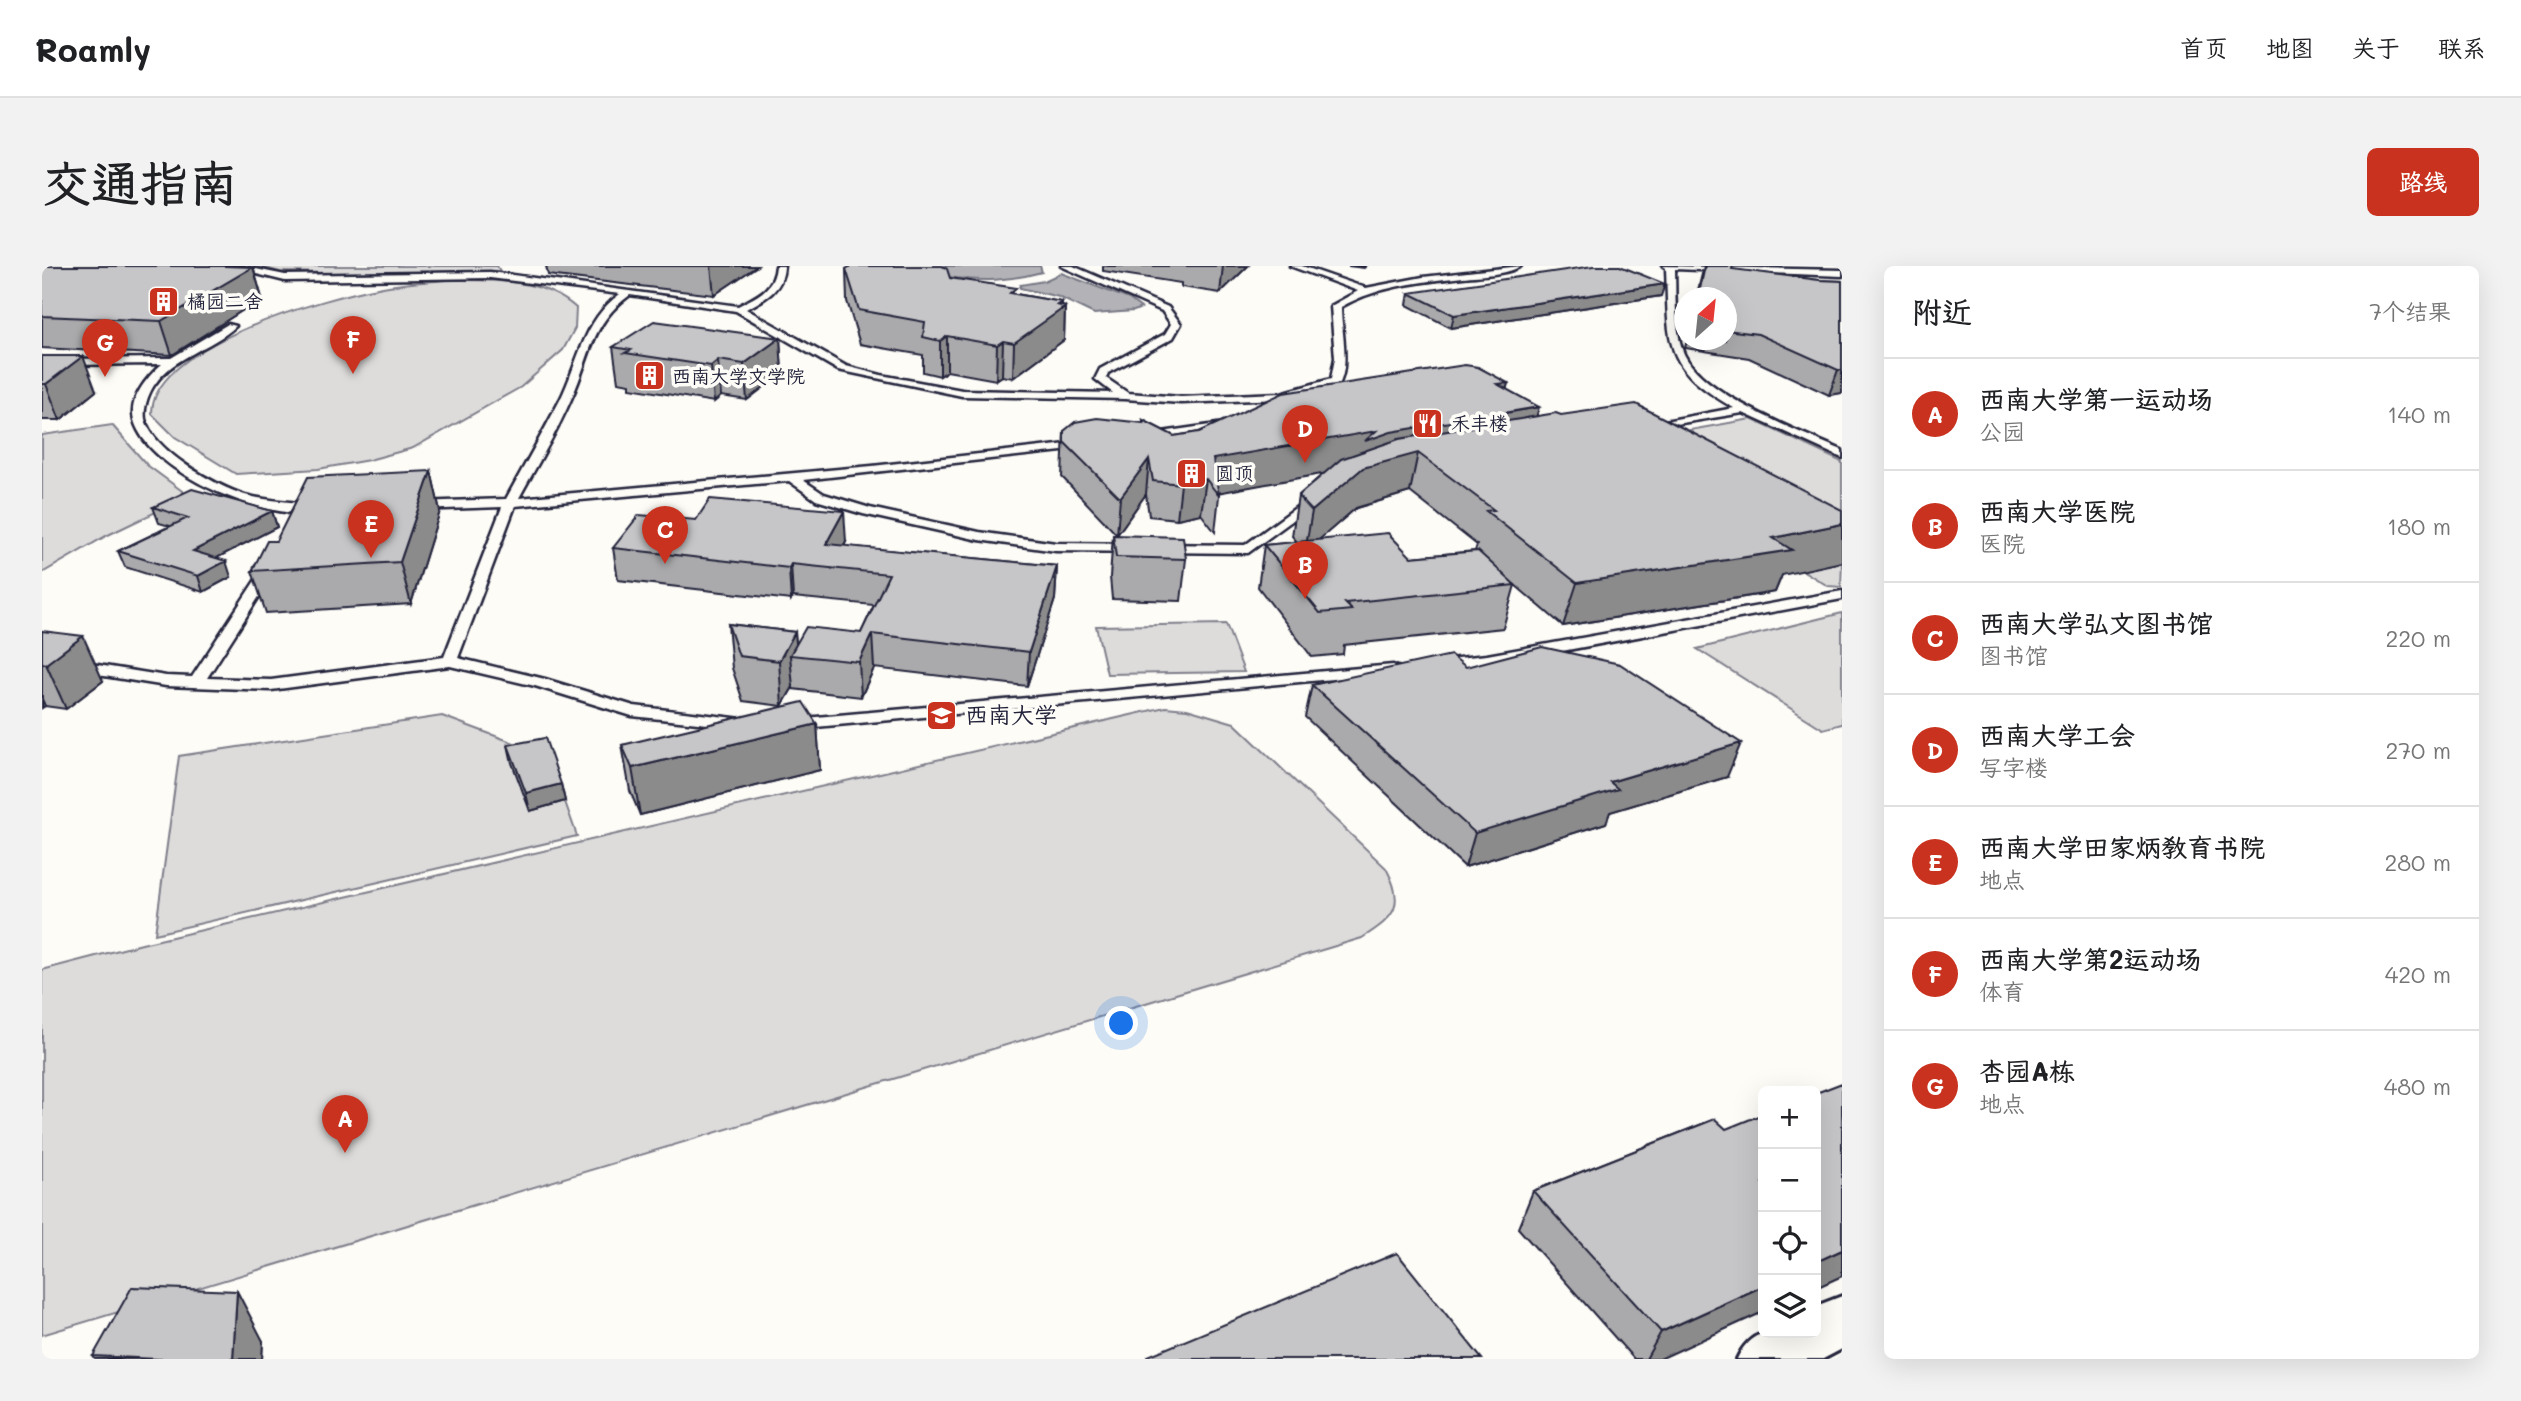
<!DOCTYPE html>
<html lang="zh">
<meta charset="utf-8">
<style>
body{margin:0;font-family:Mali,"LXGW WenKai TC",sans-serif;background:#f2f2f2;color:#202124}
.controls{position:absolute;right:21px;bottom:21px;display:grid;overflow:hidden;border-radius:10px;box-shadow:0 7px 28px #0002}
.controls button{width:63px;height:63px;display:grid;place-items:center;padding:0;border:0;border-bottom:2px solid #e0e0e0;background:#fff;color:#202124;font:35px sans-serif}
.compass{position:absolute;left:1632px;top:21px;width:63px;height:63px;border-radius:50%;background:#fff;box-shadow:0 7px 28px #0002;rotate:27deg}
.you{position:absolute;left:1080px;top:758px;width:24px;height:24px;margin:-18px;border:5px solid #fff;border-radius:50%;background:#1a73e8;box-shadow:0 0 0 10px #1a73e833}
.badge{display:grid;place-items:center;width:46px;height:46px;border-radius:50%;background:#c8321e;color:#fff;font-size:23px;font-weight:700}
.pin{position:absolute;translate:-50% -58px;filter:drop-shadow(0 2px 4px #0008)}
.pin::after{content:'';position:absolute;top:37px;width:24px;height:21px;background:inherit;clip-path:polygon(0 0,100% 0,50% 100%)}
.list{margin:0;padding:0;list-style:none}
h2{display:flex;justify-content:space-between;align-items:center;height:91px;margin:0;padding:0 28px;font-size:30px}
h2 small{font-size:23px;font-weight:400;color:#757577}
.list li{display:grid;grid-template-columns:46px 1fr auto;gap:21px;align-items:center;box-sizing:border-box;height:112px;padding:0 28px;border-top:2px solid #e0e0e0}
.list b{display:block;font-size:26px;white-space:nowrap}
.list p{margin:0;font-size:23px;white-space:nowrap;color:#757577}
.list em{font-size:23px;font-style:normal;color:#757577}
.icon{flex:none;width:38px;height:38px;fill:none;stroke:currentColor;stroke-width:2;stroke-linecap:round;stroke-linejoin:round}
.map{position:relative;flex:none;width:1800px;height:1093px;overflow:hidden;border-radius:10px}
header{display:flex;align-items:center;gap:42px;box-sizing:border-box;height:98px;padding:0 35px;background:#fff;border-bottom:2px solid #e0e0e0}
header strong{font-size:33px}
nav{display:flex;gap:38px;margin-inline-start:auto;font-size:24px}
.intro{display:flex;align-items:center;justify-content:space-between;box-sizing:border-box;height:168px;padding:0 42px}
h1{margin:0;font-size:49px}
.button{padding:18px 32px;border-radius:10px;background:#c8321e;color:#fff;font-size:24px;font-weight:700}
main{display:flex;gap:42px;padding:0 42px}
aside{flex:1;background:#fff;border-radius:10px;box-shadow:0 7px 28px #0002}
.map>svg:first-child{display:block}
.green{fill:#dddcdb;stroke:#807f8b;stroke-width:2}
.water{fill:#b2b2b7;stroke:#787885;stroke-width:2}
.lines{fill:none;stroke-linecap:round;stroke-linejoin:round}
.lane-casing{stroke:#22223b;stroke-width:5}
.highway-casing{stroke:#22223b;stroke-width:6}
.lane{fill:#fdfcf7;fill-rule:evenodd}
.highway{fill:#fdfcf7;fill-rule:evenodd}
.wall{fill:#aaaaac;stroke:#22223b;stroke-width:2;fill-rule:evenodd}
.shaded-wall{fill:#8b8b8c;stroke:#22223b;stroke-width:2}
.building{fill:#c6c6c8;stroke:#22223b;stroke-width:2}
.labels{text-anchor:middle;stroke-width:7;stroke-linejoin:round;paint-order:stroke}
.far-poi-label{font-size:19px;fill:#22223b;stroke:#fdfcf7;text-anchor:start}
.poi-label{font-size:23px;fill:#22223b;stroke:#fdfcf7;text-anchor:start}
</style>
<header>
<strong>Roamly</strong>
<nav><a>首页</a><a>地图</a><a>关于</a><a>联系</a></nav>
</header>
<div class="intro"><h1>交通指南</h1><a class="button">路线</a></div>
<main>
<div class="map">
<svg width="1800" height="1093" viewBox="0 0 1800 1093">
<rect width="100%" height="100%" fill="#fdfcf7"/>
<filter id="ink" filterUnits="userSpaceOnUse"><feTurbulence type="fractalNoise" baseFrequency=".0143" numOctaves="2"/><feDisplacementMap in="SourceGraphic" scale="14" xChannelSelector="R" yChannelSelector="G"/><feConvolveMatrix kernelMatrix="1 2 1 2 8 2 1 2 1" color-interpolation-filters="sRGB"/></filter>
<g filter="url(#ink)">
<!-- green -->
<path class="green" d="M 216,0 L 455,0 L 458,5 L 288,7 L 238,6 Z
M 405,14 C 448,14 500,11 534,42 L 533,62 L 521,84 L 479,121 L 371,182 L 327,194 L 276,203 L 194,208 L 133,171 L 110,148 C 109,79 285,31 341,21 C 362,17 383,16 405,14 Z
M 1709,153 L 1800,196 L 1800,294 L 1582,176 Z
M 70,159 L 105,199 L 147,230 L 64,270 L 0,307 L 0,169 Z
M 1800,296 L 1799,321 L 1786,320 L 1760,304 Z
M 1800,347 L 1800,458 L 1781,463 L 1655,383 Z
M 1184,358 L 1202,406 L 1065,408 L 1054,360 Z
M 1123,441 L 1145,443 L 1192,457 L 1344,602 C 1364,640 1353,651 1320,672 L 0,1069 L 0,704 L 100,678 Z
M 400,450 L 507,490 L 535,570 L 113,668 L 137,490 Z"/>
<!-- water -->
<path class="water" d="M 896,0 L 998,0 L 1000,6 C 967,15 940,16 906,11 Z
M 1019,7 L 1087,33 L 1099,42 L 1092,45 L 1052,48 L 1017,31 L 978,22 L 978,19 L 1002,15 Z"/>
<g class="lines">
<defs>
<path id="lane" d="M 182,0 L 199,0 L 243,9 L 448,6 L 696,40 C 715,30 732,24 734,0 L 742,0 C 741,24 724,33 704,43 L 804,100 L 839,109 L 920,124 L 1071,127 L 1053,113 L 1058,103 L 1123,68 L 1129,58 L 1120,45 L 1019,0 L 1031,0 L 1126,41 L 1139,58 L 1131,72 L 1066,107 L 1064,112 L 1086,127 L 1139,131 L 1239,127 L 1289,113 L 1293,92 L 1289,40 L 1316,25 L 1248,0 L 1260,0 L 1324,22 L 1381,11 L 1479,0 C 1464,9 1439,9 1421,11 C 1378,16 1336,20 1299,41 C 1299,73 1316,122 1276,136 L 1271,133 L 1285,121 L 1239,133 L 1139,137 L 1083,133 L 920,130 L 796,104 L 694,45 L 588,29 C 548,58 549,90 530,131 C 515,166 495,199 477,232 L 830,200 L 1043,176 L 1049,180 L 1047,182 L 761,214 L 782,228 L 828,242 L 937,266 L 1014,277 L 1203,279 L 1267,232 L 1277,235 L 1206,287 L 1014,285 L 937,274 L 821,248 L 774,234 L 747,215 L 473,240 L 416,392 L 503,413 L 592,440 L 709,454 L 711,457 L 709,460 L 703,462 L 590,450 L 493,420 L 408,400 L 229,424 L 124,420 L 0,400 L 0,390 L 124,410 L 150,411 L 220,304 L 227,300 L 234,304 L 165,412 L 229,414 L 402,391 L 460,241 L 374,244 L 368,240 L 374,236 L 464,233 C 482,200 501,167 518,134 C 537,96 541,54 578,28 L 448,12 L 243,15 Z
M 1621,0 L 1800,4 L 1800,10 L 1633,3 C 1634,29 1632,58 1640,83 C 1654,127 1759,166 1800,184 L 1800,192 L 1701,147 L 1603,163 L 1603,159 L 1607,158 L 1692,142 C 1620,101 1627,78 1624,2 Z
M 186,58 L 194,60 C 169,83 132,90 113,118 C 107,126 101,142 103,153 C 111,185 174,220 203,229 C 228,236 253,235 277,240 L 277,246 C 227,256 107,208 92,154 C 86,133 106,110 120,98 L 15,99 L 0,108 L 0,100 L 13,93 L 129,92 Z
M 1189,156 L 1195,159 L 1193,161 L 1106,174 L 1100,171 L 1106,168 Z
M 1800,325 L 1800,333 L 1445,399 L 1397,404 L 1389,399 L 1397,394 L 1445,389 Z
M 1351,399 L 1356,401 L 1359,404 L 1356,407 L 752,463 L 744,458 L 752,453 Z"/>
<path id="highway" d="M 1800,1030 L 1800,1083 L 1781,1093 L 1695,1093 C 1712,1056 1738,1067 1774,1067 L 1774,1040 Z"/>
</defs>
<!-- lane casing -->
<use href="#lane" class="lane-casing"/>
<!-- highway casing -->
<use href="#highway" class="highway-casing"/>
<!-- lane -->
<use href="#lane" class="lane"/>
<!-- highway -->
<use href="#highway" class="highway"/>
</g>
<!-- wall -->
<path class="wall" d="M 0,0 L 211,1 L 220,32 L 130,89 L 0,82 Z
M 504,0 L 715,0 L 672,29 L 506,9 Z
M 1061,0 L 1206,0 L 1178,27 L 1139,21 L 1139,17 L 1061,5 Z
M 1306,0 L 1324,0 L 1322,2 Z
M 1662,0 L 1777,14 L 1800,15 L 1800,127 L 1787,129 L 1707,92 L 1643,82 L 1645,74 L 1684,74 L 1684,32 L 1654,32 Z
M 804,3 L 908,12 L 974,28 L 1020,36 L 1020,40 L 1023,41 L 1022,74 L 971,112 L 960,110 L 954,114 L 905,105 L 898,110 L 881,106 L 881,89 L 818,78 L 805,35 Z
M 1367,27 L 1619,30 L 1409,62 L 1365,39 Z
M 738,72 L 740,107 L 705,134 L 679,130 L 672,136 L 588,122 L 588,118 L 576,116 L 571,81 Z
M 0,90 L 54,125 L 18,154 L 0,154 Z
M 1466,117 L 1464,124 L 1494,150 L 1740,309 L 1733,326 L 1521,360 L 1473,319 L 1461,362 L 1302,379 L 1301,388 L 1270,391 L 1216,321 L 1222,279 L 1255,276 L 1250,270 L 1256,230 L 1282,207 L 1177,226 L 1177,230 L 1173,266 L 1159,248 L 1135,253 L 1107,250 L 1104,228 L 1075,269 L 1020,211 L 1022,165 L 1101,157 L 1101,154 L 1132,170 ZM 1368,226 L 1435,279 L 1433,285 L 1369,291 L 1276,274 L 1314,242 Z
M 389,205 L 398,245 L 369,338 L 224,347 L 210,305 L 234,275 Z
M 111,241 L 230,245 L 235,261 L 174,292 L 189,311 L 161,326 L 83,301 L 76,285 L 128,260 L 117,257 Z
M 1071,269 L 1144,293 L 1139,335 L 1070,333 L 1068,311 Z
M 804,276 L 802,280 L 1015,300 L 1013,333 L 985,420 L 832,402 L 819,431 L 751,423 L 751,421 L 740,440 L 701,435 L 690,402 L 686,358 L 753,366 L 754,378 L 819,367 L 832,339 L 751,331 L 749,334 L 576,314 L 571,282 Z
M 0,365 L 61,415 L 24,443 L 3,440 L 0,442 Z
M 1424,401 L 1685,511 L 1568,546 L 1564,557 L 1423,601 L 1263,451 L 1270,419 Z
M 775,458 L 778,504 L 598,549 L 588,525 L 580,479 Z
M 466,479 L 519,518 L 523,535 L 488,545 L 470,497 Z
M 1673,853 L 1618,1093 L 1592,1093 L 1476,962 L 1491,925 Z
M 221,1075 L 220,1093 L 53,1093 L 51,1090 Z"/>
<!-- shaded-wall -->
<path class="shaded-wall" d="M 669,0 L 715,0 L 672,29 Z
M 1181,0 L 1206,0 L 1178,27 Z
M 211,1 L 220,32 L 130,89 L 119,55 Z
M 1623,18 L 1619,30 L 1409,62 L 1412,49 Z
M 1020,36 L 1020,44 L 1023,41 L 1022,74 L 971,112 L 972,77 Z
M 905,70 L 905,105 L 898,110 L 898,75 Z
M 738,72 L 740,107 L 705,134 L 702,98 Z
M 961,75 L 960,110 L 954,114 L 955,79 Z
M 41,90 L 54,125 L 18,154 L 4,118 Z
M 676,94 L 679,130 L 672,136 L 669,100 Z
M 1796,104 L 1800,104 L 1800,127 L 1787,129 Z
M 1466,117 L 1458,148 L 1497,141 L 1488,175 L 1376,187 L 1368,226 L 1314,242 L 1263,286 L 1270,245 L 1318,201 L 1175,227 L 1171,193 L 1455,118 Z
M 1107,193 L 1104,228 L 1075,269 L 1078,232 Z
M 389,205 L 398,245 L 369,338 L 358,296 Z
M 1164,213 L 1159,248 L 1135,253 L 1139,218 Z
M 230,245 L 235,261 L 157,301 L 151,285 Z
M 802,245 L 804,276 L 790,302 L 784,278 Z
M 1800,258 L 1800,296 L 1740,309 L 1733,326 L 1521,360 L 1535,317 L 1731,272 Z
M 184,295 L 189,311 L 161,326 L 156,310 Z
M 749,298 L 751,331 L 749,334 L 747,302 Z
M 1015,300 L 1013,333 L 985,420 L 987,386 Z
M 753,366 L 755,389 L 748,389 L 751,421 L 740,440 L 737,395 Z
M 830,368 L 832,402 L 819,431 L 817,396 Z
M 41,370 L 61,415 L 24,443 L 4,398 Z
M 0,433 L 3,440 L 0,442 Z
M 775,458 L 778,504 L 598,549 L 590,502 Z
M 1699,477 L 1685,511 L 1568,546 L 1564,557 L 1423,601 L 1433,567 L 1568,516 Z
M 519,518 L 523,535 L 488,545 L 484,527 Z
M 1800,984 L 1800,1010 L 1774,1022 L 1774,996 Z
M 1721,1020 L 1721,1046 L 1618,1093 L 1604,1093 L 1619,1066 Z
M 195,1025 L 221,1075 L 220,1093 L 191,1093 Z"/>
<!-- building -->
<path class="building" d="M 0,0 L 182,0 L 211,1 L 119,55 L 0,50 Z
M 809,0 L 900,0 L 905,3 L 908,12 L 974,22 L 968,27 L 1020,36 L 1015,39 L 1023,41 L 972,77 L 961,75 L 955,79 L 905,70 L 898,75 L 881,71 L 883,56 L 817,44 L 804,3 Z
M 1551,0 L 1578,0 L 1623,18 L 1412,49 L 1367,27 Z
M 1663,0 L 1691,0 L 1690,3 L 1777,14 L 1800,15 L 1800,104 L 1796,104 L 1716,68 L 1684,64 L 1684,32 L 1656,32 Z
M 612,55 L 738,72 L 702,98 L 676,94 L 669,100 L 583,87 L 589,84 L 571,81 Z
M 0,90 L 41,90 L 4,118 L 0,118 Z
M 1423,99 L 1436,101 L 1466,117 L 1455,118 L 1497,141 L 1349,166 L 1323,175 L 1334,165 L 1171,193 L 1177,230 L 1164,213 L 1139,218 L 1111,215 L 1107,193 L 1078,232 L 1022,176 L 1022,165 L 1033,156 L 1055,152 L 1102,157 L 1101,154 L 1132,170 L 1157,166 L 1241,127 Z
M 1594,138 L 1800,244 L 1800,258 L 1731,272 L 1750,284 L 1535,317 L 1444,245 L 1452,244 L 1376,187 L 1321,202 L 1270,245 L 1256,230 L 1299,193 L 1357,173 L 1514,147 L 1519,149 Z
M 389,205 L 358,296 L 210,305 L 225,275 L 234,275 L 266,211 Z
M 150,223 L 230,245 L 151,285 L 184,295 L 156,310 L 76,285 L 146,252 L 111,241 Z
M 668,233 L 802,245 L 784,278 L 1015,300 L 987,386 L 830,368 L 817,396 L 748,389 L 764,361 L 819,367 L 847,308 L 749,298 L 747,302 L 571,282 L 597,249 L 654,254 Z
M 1346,267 L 1369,291 L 1436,285 L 1473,319 L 1303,337 L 1310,344 L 1278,347 L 1222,279 Z
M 1071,269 L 1141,271 L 1144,293 L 1074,291 Z
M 686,358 L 753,366 L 737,395 L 697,390 Z
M 0,365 L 41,370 L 4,398 L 0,397 Z
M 1500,381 L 1578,398 L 1699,477 L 1568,516 L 1576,523 L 1433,567 L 1270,419 L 1409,389 L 1424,401 Z
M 761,436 L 775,458 L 590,502 L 580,479 Z
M 503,472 L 519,518 L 484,527 L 466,479 Z
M 1800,817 L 1800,984 L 1774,996 L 1774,827 Z
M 1721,848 L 1721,1020 L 1619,1066 L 1491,925 L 1673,853 L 1684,863 Z
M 1355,987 L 1440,1093 L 1107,1093 L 1106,1090 Z
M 90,1021 L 195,1025 L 191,1093 L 116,1093 L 51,1090 Z"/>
</g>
<!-- icons -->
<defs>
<symbol id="building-square" viewBox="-11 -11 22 22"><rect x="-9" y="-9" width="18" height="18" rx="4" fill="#c8321e" stroke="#fdfcf7"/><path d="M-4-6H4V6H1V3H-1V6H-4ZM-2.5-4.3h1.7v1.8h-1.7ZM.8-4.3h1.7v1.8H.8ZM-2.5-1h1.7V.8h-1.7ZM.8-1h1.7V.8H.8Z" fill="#fff"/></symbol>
<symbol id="restaurant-square" viewBox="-11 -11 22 22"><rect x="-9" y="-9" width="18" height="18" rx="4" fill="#c8321e" stroke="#fdfcf7"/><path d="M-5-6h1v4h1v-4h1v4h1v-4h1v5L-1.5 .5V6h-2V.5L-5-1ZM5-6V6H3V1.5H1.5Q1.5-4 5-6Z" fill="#fff"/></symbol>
<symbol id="university-square" viewBox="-11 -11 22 22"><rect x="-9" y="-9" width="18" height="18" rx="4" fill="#c8321e" stroke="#fdfcf7"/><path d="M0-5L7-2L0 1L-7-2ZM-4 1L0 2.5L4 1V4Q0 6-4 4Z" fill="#fff"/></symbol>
</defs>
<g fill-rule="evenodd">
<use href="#building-square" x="104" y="18" width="35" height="35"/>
<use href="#building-square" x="590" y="92" width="35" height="35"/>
<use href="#restaurant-square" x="1368" y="140" width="35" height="35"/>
<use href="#building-square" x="1132" y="190" width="35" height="35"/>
<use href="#university-square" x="882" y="432" width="35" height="35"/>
</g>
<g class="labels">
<!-- far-poi labels -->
<g class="far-poi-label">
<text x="145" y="42">橘园二舍</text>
<text x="630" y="117">西南大学文学院</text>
<text x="1409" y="164">禾丰楼</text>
<text x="1173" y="214">圆顶</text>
</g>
<!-- poi labels -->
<g class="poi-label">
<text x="923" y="457">西南大学</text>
</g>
</g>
</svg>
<div class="controls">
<button>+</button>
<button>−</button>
<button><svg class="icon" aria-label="locate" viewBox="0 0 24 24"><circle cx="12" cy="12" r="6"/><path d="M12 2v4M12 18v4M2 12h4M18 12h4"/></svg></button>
<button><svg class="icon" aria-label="layers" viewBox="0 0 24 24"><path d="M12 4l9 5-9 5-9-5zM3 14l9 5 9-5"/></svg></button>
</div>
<svg class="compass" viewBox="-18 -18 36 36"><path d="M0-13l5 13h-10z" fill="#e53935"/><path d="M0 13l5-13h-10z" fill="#757577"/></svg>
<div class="you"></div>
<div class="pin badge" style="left:303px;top:887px">A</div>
<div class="pin badge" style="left:1263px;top:333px">B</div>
<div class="pin badge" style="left:623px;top:298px">C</div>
<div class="pin badge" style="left:1263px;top:197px">D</div>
<div class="pin badge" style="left:329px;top:292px">E</div>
<div class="pin badge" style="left:311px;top:108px">F</div>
<div class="pin badge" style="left:63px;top:111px">G</div>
</div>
<aside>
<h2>附近<small>7个结果</small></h2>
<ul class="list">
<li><span class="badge">A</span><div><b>西南大学第一运动场</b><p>公园</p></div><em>140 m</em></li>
<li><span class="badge">B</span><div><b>西南大学医院</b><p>医院</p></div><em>180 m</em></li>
<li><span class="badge">C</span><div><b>西南大学弘文图书馆</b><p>图书馆</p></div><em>220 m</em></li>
<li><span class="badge">D</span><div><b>西南大学工会</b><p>写字楼</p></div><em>270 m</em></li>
<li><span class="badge">E</span><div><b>西南大学田家炳教育书院</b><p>地点</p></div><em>280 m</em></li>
<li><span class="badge">F</span><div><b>西南大学第2运动场</b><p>体育</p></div><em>420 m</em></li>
<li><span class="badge">G</span><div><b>杏园A栋</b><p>地点</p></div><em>480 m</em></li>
</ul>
</aside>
</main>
